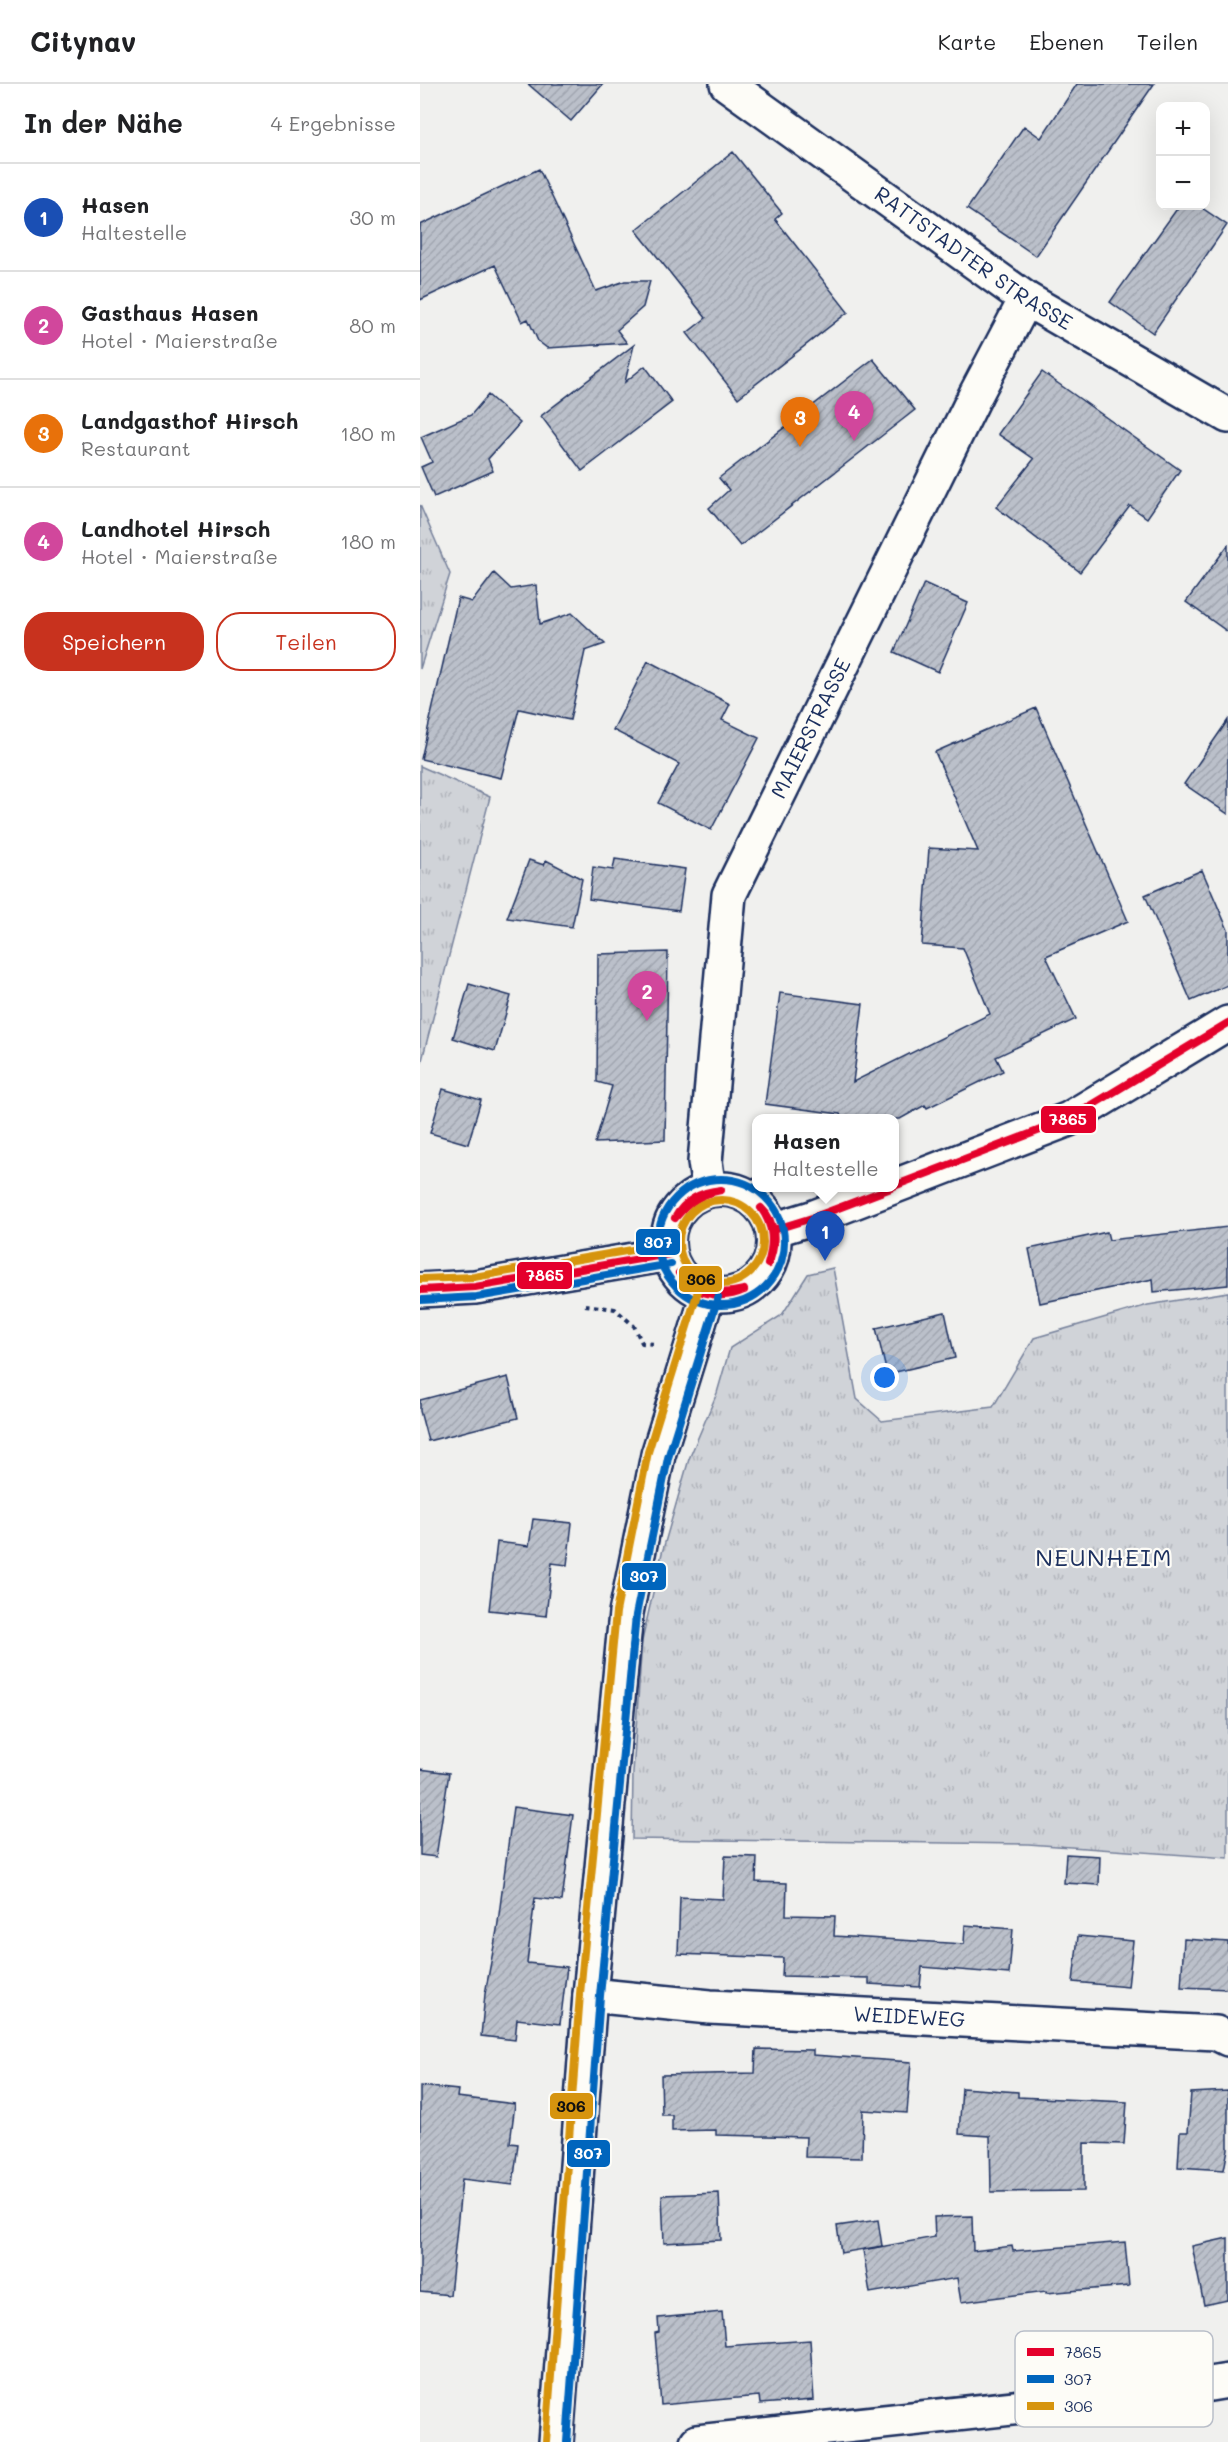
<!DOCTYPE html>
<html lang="de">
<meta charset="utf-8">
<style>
body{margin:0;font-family:Mali,sans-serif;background:#f6f6f6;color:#202124}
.controls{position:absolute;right:18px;top:18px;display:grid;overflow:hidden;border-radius:12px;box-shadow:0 6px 24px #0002}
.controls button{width:54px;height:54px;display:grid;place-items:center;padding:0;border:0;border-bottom:2px solid #e0e0e0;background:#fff;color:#202124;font:30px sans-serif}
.you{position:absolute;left:465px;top:1294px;width:21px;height:21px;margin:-15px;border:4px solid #fff;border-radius:50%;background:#1a73e8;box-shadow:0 0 0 9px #1a73e833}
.badge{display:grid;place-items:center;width:39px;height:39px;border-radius:50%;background:#c8321e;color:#fff;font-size:20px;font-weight:700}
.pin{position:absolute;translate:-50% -50px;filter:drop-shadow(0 2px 3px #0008)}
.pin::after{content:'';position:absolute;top:32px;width:21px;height:18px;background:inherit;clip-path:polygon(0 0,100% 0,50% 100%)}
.popup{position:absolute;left:332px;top:1030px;width:147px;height:78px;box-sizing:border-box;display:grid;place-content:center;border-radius:12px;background:#fff;filter:drop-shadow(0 2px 4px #0005);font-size:20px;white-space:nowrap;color:#757577}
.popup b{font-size:22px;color:#202124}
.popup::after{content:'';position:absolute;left:50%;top:100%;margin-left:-12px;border:12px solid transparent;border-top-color:#fff}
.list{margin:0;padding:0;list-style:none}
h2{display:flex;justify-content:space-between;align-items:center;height:78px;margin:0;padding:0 24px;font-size:26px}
h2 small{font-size:20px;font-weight:400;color:#757577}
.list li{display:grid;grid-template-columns:39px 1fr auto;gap:18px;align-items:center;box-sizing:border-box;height:108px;padding:0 24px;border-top:2px solid #e0e0e0}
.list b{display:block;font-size:22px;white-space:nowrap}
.list p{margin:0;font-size:20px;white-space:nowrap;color:#757577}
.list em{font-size:20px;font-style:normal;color:#757577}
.actions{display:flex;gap:12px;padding:18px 24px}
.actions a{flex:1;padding:14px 0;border:2px solid #c8321e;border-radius:24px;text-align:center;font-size:21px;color:#c8321e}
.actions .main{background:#c8321e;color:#fff}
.map{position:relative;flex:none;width:808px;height:2358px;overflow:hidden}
header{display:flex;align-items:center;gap:36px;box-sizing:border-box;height:84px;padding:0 30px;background:#fff;border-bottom:2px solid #e0e0e0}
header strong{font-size:28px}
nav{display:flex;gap:33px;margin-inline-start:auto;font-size:21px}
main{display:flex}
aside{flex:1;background:#fff}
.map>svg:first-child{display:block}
.grass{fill:url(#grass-tufts);stroke:#76819b;stroke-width:1.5}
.building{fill:url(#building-hatch);stroke:#1b2f5e;stroke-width:1.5}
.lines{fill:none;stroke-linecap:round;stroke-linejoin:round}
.minor-casing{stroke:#1b2f5e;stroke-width:38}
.path{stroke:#1b2f5e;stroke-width:4;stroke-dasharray:4.5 4.5;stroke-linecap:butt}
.minor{stroke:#fdfcf7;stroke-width:33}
.bus-1-casing{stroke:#fdfcf7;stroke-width:12}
.bus-2-casing{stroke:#fdfcf7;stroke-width:12}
.bus-3-casing{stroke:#fdfcf7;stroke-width:12}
.bus-1{stroke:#e4002b;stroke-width:8}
.bus-2{stroke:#0065bd;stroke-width:8}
.bus-3{stroke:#d6940e;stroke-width:8}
.labels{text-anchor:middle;stroke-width:4.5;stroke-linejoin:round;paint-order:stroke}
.street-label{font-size:21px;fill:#1b2f5e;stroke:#fdfcf7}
.quarter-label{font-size:24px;letter-spacing:1.5px;fill:#1b2f5e;stroke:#fdfcf7}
.key{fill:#fdfcf7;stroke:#b9bec9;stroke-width:1.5}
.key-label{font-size:16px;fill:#1b2f5e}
.line-badge{stroke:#fdfcf7;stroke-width:2}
.badge-label{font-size:16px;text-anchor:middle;font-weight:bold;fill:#fff}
.pale-badge-label{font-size:16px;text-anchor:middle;font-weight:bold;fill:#111}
</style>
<header>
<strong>Citynav</strong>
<nav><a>Karte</a><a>Ebenen</a><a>Teilen</a></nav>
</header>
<main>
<aside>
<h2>In der Nähe<small>4 Ergebnisse</small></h2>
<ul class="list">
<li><span class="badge" style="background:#1a4fb4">1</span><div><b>Hasen</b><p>Haltestelle</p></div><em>30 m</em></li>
<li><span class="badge" style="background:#d1479c">2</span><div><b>Gasthaus Hasen</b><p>Hotel · Maierstraße</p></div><em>80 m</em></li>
<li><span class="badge" style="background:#e8710a">3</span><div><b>Landgasthof Hirsch</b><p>Restaurant</p></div><em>180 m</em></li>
<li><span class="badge" style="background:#d1479c">4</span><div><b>Landhotel Hirsch</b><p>Hotel · Maierstraße</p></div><em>180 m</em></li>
</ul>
<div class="actions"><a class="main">Speichern</a><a>Teilen</a></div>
</aside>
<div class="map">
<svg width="808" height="2358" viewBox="0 0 808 2358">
<defs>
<pattern id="grass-tufts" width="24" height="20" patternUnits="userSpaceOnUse" patternTransform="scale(1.5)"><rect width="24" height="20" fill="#d0d3d8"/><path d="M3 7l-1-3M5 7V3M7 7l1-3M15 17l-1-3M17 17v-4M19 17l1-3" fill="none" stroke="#b2b5bc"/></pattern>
<pattern id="building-hatch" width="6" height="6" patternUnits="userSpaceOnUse" patternTransform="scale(1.5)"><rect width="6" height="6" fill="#bbc0ca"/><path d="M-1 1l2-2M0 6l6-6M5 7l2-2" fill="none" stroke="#a0a5b0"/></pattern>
</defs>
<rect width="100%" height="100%" fill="#f0f0ee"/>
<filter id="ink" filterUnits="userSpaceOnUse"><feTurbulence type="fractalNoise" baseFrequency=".0167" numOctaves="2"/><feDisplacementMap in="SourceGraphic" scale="12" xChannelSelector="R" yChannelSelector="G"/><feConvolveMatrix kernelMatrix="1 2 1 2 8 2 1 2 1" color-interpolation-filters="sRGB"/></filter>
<g filter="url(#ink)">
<!-- grass -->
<path class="grass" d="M 0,421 L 30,490 L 0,585 Z
M 0,682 L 70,713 L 0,984 Z
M 413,1184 L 437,1315 L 462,1337 L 573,1323 L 614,1254 L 728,1221 L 808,1208 L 808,1774 L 608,1760 L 212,1755 L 213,1689 L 222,1557 L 242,1469 L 269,1375 L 297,1309 L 310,1264 L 362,1231 L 388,1190 Z"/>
<!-- building -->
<path class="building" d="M 108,0 L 183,0 L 151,37 Z
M 657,0 L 734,0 L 616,172 L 547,125 L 604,42 L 621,54 Z
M 313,68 L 362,129 L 355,135 L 428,228 L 318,314 L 267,249 L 286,234 L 216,146 Z
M 119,85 L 176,207 L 205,197 L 230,197 L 223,223 L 197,246 L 207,259 L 127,264 L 118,257 L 108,235 L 102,238 L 75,181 L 0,216 L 0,141 Z
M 759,122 L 779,122 L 807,141 L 733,249 L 690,218 Z
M 214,261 L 205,298 L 225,282 L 252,318 L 162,387 L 121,332 Z
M 453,275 L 495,326 L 320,462 L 289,424 L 309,406 L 299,394 Z
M 622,288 L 760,386 L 727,434 L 710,422 L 660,488 L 576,423 L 614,375 L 578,350 Z
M 68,311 L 100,339 L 68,375 L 73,387 L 14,413 L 1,383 L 12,378 L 1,353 L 51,331 Z
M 808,461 L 808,548 L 766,518 Z
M 74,489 L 91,505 L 116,501 L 120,540 L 152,529 L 185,560 L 165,567 L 150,636 L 99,625 L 81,694 L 1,675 L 38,514 L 52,518 Z
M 504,499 L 548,519 L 518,588 L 474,568 Z
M 228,577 L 310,620 L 302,636 L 339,654 L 291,746 L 238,719 L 259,680 L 193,646 Z
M 616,624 L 708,837 L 626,872 L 656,935 L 576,973 L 583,987 L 507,1024 L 505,1021 L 480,1035 L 422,1035 L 420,1030 L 345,1020 L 360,909 L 443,920 L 433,998 L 570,930 L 543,864 L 502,861 L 509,764 L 558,767 L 515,668 Z
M 808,636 L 808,730 L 764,700 Z
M 195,775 L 265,785 L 259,827 L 169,815 L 173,783 L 193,786 Z
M 109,776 L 124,781 L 126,776 L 162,795 L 152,843 L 87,834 Z
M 782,786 L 808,846 L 808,901 L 771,917 L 725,811 Z
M 248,868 L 245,1056 L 175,1059 L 192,1002 L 177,998 L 178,870 Z
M 49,900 L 91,912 L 75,967 L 33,954 Z
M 23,1005 L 61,1016 L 48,1060 L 10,1049 Z
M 808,1143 L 808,1201 L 734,1208 L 733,1195 L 620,1219 L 609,1165 L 687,1148 L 689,1156 Z
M 525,1228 L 535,1274 L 467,1290 L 456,1244 Z
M 88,1293 L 98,1334 L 8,1357 L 0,1327 L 0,1316 Z
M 113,1435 L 152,1439 L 147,1481 L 132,1479 L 126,1532 L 69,1526 L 77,1458 L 109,1462 Z
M 0,1685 L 29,1689 L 16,1773 L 0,1771 Z
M 93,1723 L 153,1731 L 142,1817 L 115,1814 L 107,1879 L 147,1883 L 140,1940 L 97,1935 L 95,1956 L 61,1952 L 65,1910 L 77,1846 Z
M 646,1770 L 680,1772 L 679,1801 L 644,1799 Z
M 305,1772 L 337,1773 L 336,1798 L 367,1799 L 366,1831 L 415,1832 L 414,1852 L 544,1860 L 545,1841 L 593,1845 L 589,1890 L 502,1883 L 500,1903 L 449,1900 L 449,1894 L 362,1892 L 363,1874 L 258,1870 L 260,1813 L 303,1815 Z
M 658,1852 L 713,1857 L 708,1903 L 653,1898 Z
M 764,1855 L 808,1858 L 808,1905 L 761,1903 Z
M 336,1965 L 393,1966 L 393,1971 L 491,1978 L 487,2029 L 443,2026 L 442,2074 L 385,2073 L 386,2053 L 296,2051 L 296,2046 L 252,2047 L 252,2031 L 242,2031 L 241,1991 L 335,1989 Z
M 0,2002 L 38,2006 L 37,2013 L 95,2020 L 90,2059 L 98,2060 L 93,2101 L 42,2095 L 30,2211 L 0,2208 Z
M 542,2004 L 598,2008 L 598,2013 L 707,2018 L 704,2060 L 664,2059 L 664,2107 L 571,2108 L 570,2052 L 539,2050 Z
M 808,2007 L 808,2065 L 804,2086 L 758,2083 L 760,2048 L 768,2048 L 771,2009 Z
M 299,2109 L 301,2156 L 244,2159 L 242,2111 Z
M 552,2132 L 553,2167 L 592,2162 L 593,2167 L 705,2158 L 709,2202 L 626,2209 L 626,2207 L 541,2218 L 537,2194 L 450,2209 L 443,2166 L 515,2153 L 514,2133 Z
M 458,2136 L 462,2162 L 421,2169 L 417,2142 Z
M 808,2154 L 808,2216 L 784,2221 L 772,2162 Z
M 302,2228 L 305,2262 L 390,2256 L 394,2316 L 340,2320 L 339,2312 L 241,2321 L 235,2249 L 239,2248 L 238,2234 Z"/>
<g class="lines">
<defs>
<g id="minor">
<path id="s1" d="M 307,0 L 606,215 L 808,332"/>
<circle cx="301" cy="1158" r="53"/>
<path id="s2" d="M 289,1106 L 285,1078 L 309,811 L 556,310 L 606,215"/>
<path d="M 353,1146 L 392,1134 L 649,1035 L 808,939"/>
<path d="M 0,1206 L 55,1203 L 249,1170"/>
<path id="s3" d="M 170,1911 L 290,1923 L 796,1949 L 808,1955"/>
<path d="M 136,2358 L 170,1911 L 206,1529 L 238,1371 L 288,1210"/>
<path d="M 277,2358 L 742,2308 L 808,2297"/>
</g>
</defs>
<!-- minor casing -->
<use href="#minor" class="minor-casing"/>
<!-- path -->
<path class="path" d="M 165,1221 L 195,1225 L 214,1242 L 222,1259 L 237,1260"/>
<!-- minor -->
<use href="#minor" class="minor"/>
<defs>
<path id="bus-1" d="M 474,1102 L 649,1035 L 808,939
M 341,1124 C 357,1139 356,1162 348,1180
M 341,1124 C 354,1142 354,1159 348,1180
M 255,1134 C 265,1116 280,1108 301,1106
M 255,1134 C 268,1118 280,1110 301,1106
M 353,1146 L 392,1134 L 471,1104
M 259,1189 C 277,1209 299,1212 324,1206
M 259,1189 C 273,1210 301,1217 324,1206
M 0,1206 L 55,1203 L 249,1170"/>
<path id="bus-2" d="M238 1158a63 63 0 1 1 126 0a63 63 0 1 1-126 0Z
M 1,1216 L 57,1213 L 251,1180
M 147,2358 L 180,1912 L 216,1531 L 248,1374 L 298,1213"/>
<path id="bus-3" d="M259 1158a42 42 0 1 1 84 0a42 42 0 1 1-84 0Z
M 0,1195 L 54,1193 L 247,1160
M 126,2357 L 160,1910 L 196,1528 L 228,1368 L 278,1207"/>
</defs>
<!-- bus-1 casing -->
<use href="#bus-1" class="bus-1-casing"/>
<!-- bus-2 casing -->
<use href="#bus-2" class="bus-2-casing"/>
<!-- bus-3 casing -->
<use href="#bus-3" class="bus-3-casing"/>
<!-- bus-1 -->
<use href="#bus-1" class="bus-1"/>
<!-- bus-2 -->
<use href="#bus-2" class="bus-2"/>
<!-- bus-3 -->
<use href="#bus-3" class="bus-3"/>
</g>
</g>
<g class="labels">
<!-- street labels -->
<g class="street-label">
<text dy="7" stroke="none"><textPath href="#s1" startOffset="302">RATTSTADTER STRASSE</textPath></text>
<text dy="7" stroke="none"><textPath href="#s2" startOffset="482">MAIERSTRASSE</textPath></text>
<text dy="7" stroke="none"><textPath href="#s3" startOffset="320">WEIDEWEG</textPath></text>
</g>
<!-- quarter labels -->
<g class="quarter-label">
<text x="684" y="1482">NEUNHEIM</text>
</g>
</g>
<!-- legend -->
<rect x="595" y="2247" width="198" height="96" rx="9" class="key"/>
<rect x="607" y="2264" width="27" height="8" fill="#e4002b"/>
<rect x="607" y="2291" width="27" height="8" fill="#0065bd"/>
<rect x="607" y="2318" width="27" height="8" fill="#d6940e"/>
<g class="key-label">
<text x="644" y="2274">7865</text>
<text x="644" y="2301">307</text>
<text x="644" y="2328">306</text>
</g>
<g class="line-badge">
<rect x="620" y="1021" width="57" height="29" rx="6" fill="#e4002b"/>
<rect x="215" y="1144" width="46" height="28" rx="6" fill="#0065bd"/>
<rect x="96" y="1177" width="57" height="29" rx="6" fill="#e4002b"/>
<rect x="258" y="1181" width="45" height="28" rx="6" fill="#d6940e"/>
<rect x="201" y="1478" width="46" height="29" rx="6" fill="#0065bd"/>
<rect x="129" y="2008" width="45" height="28" rx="6" fill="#d6940e"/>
<rect x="146" y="2055" width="45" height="29" rx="6" fill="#0065bd"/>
</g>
<g class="badge-label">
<text x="648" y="1041">7865</text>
<text x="238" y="1164">307</text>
<text x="125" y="1197">7865</text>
<text x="224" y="1498">307</text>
<text x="168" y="2075">307</text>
</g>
<g class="pale-badge-label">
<text x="281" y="1201">306</text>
<text x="151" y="2028">306</text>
</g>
</svg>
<div class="controls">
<button>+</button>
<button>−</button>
</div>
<div class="you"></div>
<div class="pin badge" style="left:405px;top:1177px;background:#1a4fb4">1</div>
<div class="popup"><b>Hasen</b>Haltestelle</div>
<div class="pin badge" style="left:227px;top:937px;background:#d1479c">2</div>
<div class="pin badge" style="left:380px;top:363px;background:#e8710a">3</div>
<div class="pin badge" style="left:434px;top:357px;background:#d1479c">4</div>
</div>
</main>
